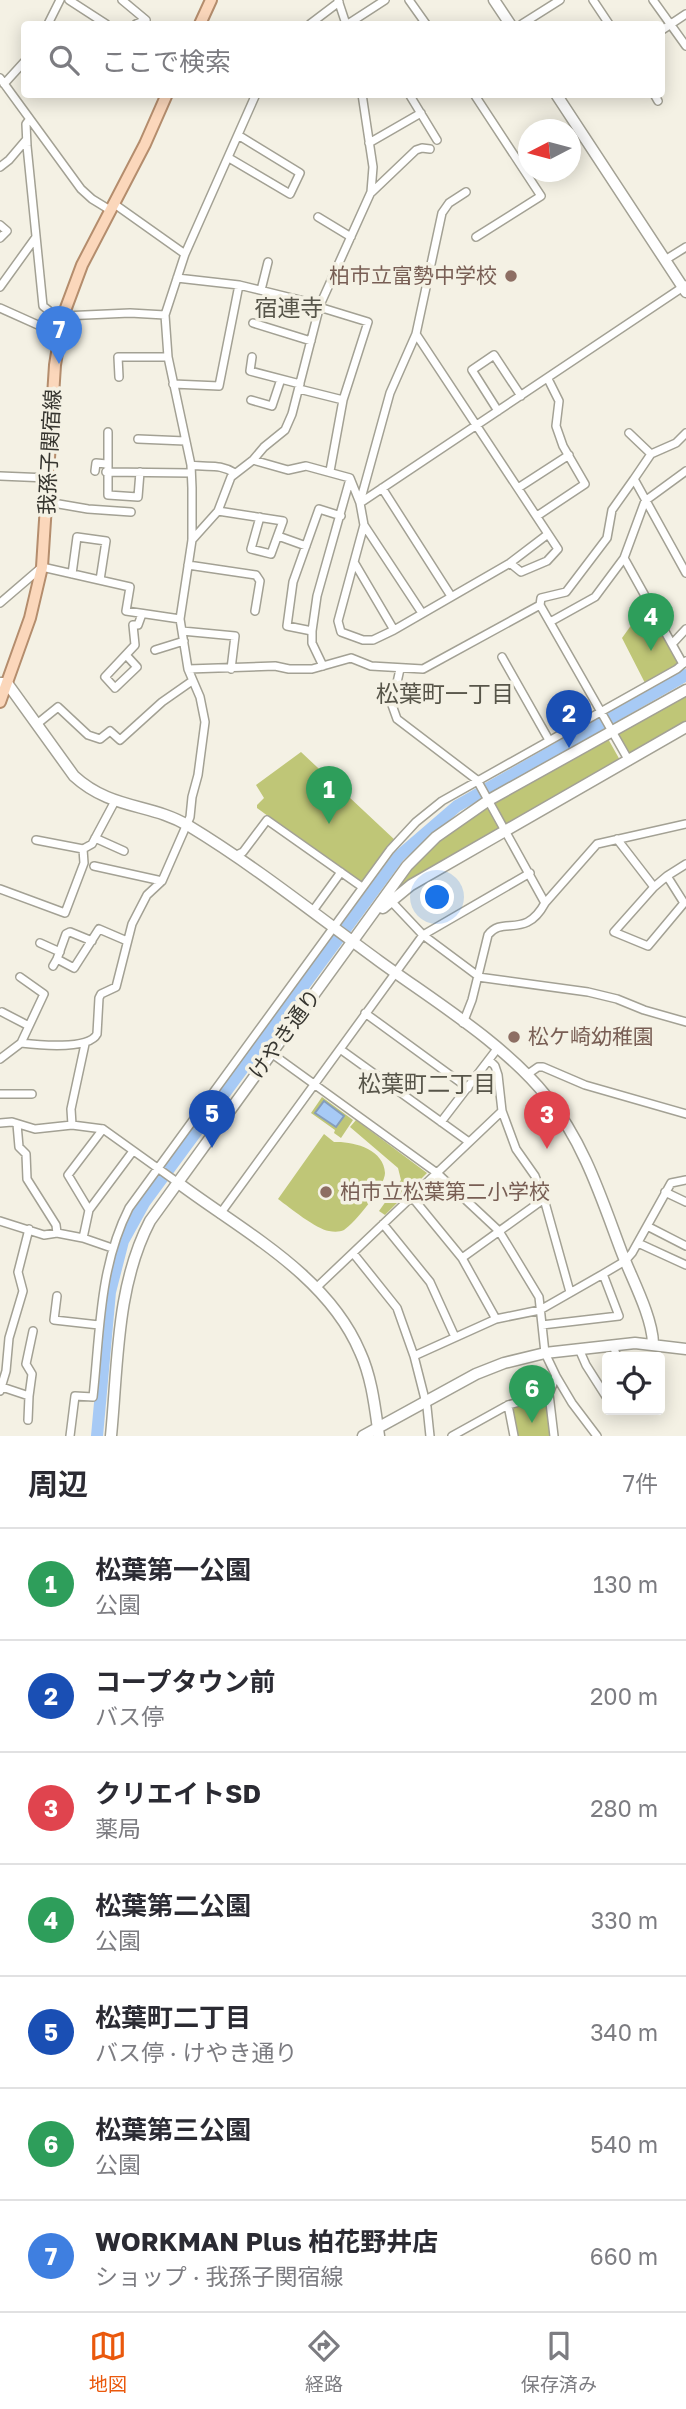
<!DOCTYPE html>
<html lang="ja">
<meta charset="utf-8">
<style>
body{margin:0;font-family:"Golos Text","Noto Sans JP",sans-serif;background:#f7f7f7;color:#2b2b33}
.controls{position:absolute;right:21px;bottom:21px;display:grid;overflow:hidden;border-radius:7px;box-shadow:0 4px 18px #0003}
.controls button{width:63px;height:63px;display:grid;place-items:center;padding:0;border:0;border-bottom:2px solid #e1e1e2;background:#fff;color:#2b2b33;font:35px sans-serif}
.compass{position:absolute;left:518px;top:119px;width:63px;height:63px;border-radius:50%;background:#fff;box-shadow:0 4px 18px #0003;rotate:264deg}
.you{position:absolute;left:438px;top:898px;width:24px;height:24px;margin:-18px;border:5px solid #fff;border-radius:50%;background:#1a73e8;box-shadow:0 0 0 10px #1a73e833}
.badge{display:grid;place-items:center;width:46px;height:46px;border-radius:50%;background:#ea580c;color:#fff;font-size:23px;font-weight:700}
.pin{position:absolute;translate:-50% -58px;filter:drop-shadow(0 2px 4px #0008)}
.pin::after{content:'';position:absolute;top:37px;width:24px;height:21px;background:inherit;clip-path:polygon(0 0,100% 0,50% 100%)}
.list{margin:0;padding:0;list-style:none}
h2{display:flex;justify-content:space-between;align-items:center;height:91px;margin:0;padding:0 28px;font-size:30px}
h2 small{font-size:23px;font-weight:400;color:#7c7c81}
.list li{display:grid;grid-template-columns:46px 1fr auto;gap:21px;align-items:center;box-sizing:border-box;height:112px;padding:0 28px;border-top:2px solid #e1e1e2}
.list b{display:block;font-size:26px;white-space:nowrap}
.list p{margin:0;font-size:23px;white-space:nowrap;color:#7c7c81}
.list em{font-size:23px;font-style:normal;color:#7c7c81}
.icon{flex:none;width:38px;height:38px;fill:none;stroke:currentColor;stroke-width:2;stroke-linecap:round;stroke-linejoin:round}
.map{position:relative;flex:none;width:686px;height:1436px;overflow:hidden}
.search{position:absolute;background:#fff;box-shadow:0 4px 18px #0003;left:21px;right:21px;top:21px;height:77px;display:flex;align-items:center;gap:18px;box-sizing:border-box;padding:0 24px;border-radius:7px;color:#7c7c81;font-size:26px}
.sheet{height:875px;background:#fff}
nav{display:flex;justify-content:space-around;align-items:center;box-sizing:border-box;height:98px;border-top:2px solid #e1e1e2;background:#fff;font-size:19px;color:#7c7c81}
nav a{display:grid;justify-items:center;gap:4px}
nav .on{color:#ea580c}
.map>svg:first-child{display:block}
.green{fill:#bfc677}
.water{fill:#a7caf5;stroke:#859dba;stroke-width:2}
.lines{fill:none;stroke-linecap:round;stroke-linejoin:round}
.river{stroke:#a7caf5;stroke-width:12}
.street-casing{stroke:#a3a194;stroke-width:10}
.secondary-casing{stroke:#a3a194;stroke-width:13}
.primary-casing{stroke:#b48d6d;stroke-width:14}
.street{stroke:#fff;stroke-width:7}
.secondary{stroke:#fff;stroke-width:10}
.primary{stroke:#fbd7bb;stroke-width:10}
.education-dot{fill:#8d6e63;stroke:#f4f1e4;stroke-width:2.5}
.labels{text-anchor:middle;stroke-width:7;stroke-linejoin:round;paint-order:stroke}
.education-label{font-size:21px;fill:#785e54;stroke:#f4f1e4;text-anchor:start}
.street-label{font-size:21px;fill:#36352f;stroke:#f4f1e4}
.neighbourhood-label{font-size:23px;fill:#575549;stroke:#f4f1e4}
</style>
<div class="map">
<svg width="686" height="1436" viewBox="0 0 686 1436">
<rect width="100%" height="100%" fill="#f4f1e4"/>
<!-- green -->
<path class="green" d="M 645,606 L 648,607 L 680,664 L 645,683 L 622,638 Z
M 686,693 L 686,724 L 629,755 L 618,734 Z
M 607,737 L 621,762 L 506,825 L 494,803 L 495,801 Z
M 301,752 L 396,841 L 361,884 L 257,808 L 257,805 L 264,798 L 256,785 Z
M 486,806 L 489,807 L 501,828 L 391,894 C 410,855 452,830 486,806 Z
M 322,1097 L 353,1120 L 341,1138 L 334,1133 L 335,1130 L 311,1113 Z
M 356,1120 L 427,1173 L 385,1215 L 379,1211 L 401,1180 L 398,1168 L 350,1127 Z
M 324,1134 L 334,1142 C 353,1141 384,1149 385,1173 C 385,1186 355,1223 344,1230 C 340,1232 334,1232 329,1231 C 316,1229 290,1208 278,1199 Z
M 543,1399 L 546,1401 L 550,1436 L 517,1436 L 513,1409 L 515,1407 Z"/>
<!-- water -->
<path class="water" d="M 324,1101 L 344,1116 L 336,1127 L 315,1113 Z"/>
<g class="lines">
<!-- river -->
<path class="river" d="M 97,1436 L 110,1292 L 123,1241 L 144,1203 L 399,856 L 457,806 L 686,675"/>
<defs>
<path id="street" d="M 69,0 L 106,24
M 122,0 L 146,20 L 136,24
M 338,0 L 346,24
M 409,0 L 426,24
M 593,0 L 609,24
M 653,0 L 686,46
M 48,24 L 60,0
M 310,24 L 339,2
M 348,24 L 385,0
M 522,24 L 560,0
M 662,30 L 686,14
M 0,78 L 81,189 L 92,199 L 110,210
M 4,84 L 24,62
M 409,94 L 437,140
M 474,94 L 541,196 L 476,237
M 654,94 L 658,101
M 29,120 L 26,124 L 27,146 L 43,306 L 52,313 L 63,316 L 130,313 L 165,315
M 369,143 L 421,113
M 229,158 L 290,194 L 300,173 L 238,135
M 0,167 L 9,160 L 26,140
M 372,192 L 416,150 L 422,148 L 430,149
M 113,203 L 185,254
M 318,217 L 351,237
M 0,225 L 7,231 L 0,238
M 665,260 L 686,247
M 177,278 L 239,285 L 320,305
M 0,287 L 36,237
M 261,290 L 268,262
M 319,307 L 368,322 L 343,400 L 330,471
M 0,308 L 58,334
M 253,323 L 311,341
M 416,334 L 558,549 L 547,561 L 521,572 L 510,563
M 252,357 L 250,371 L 300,384
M 119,377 L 118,357 L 168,357
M 173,384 L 219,386 L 239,285
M 299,389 L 343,400
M 251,400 L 272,406 L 281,379
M 498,411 L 472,370 L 494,355 L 521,396
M 108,432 L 108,495 L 138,497 L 140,472
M 629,433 L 651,454 L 676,443 L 686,433
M 138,439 L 185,441
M 651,454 L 634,479 L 686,573
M 253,460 L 288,470 L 306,466 L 350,478 L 360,503 L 364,525 L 422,613
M 191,465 C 209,468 218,463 235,473
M 95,471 L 96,463 L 107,464
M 106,472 L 191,473
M 0,476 L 48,478
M 382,488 L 451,596
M 518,488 L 569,455
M 47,502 L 88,509 L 131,512
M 360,502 L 390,393 L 416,334 L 442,213 L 449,203 L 466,192
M 360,503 L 686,285
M 218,511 L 283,521 L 271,554 L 251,549 L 260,517
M 537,516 L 585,484 L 563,446 L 556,426 L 559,401 L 548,379
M 364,525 L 338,621 L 341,632 L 363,640 L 373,640 L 394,630 L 510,563 L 548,534
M 278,536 L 306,546
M 192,540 L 218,511 L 231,477 L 253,460 L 264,447 L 285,430 L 292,414 L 320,305 L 371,192 L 373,167 L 362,94
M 624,558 L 683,664
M 354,562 L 394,630
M 188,565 L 256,575 L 260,581 L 255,611
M 72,574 L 77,537 L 106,541 L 100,580
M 0,603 L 42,567 L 130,587 L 126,611 L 180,619
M 540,605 L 541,598 L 566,592 L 607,538 L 612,510 L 634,479
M 550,622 L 595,597 L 624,558 L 645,501 L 686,471
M 182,631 L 235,636 L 231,669
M 312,631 L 287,626 L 293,582 L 319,509 L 341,516
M 672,644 L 686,629
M 155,650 L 184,641
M 126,655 L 137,667 L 115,688 L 105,677 L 135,645 L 133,625 L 138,625 L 142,614
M 502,657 L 549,740
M 323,666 L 312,643 L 312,631 L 317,596 L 350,479
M 188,669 L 275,666 L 289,669 L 312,669 L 351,658 L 371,666 L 423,669 L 540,605 L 629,761
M 400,669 L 392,705 L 397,719 L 477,780 L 545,903 L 597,844 L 686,824
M 37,724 L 58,707 L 88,735 L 100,739 L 110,731 L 120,740 L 162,702 L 192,681
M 95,838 L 124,851
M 617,839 L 654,887 L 614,932 L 648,946 L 684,903 L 667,876
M 36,840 L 83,849 L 92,844 L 115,801
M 235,856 L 243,852 L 267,820 L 362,887
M 94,866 L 162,881
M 654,887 L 667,876 L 686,864
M 0,889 L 65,913 L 84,863 L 83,849
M 390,900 L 423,935 L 478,976
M 312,912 L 341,872
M 40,943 L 60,952
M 57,959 L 66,934 L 70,932 L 92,941
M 53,966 L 57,959 L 74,968 L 99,929 L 127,941
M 20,977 L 44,994 L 21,1043
M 478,977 L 588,992 L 617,999 L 644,1010 L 686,1022
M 2,1012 L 29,1026
M 365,1013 L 468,1088
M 463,1023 L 472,1000 L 488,935 C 503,915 525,940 545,903
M 340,1049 L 469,1142
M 271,1053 L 437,1173 L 499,1231 L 539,1297 L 545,1353 L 556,1376 L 572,1403 L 597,1436
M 0,1059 L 21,1043 C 38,1045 89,1050 97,1034 L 99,998 L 101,994 L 116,987 L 132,924 L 147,895 L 162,881 L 190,817 L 192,797 L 198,775 L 205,722 L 200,697 L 188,669 L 180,619 L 192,540 L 192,488 L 191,465 L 168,357 L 165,315 L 185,254 L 256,94
M 489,1060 L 495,1066 L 498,1075 L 502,1111 L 516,1149 L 535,1176 L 544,1199 L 570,1292
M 528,1074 L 538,1067 L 543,1067 L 585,1085 L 686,1114
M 0,1094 L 32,1094
M 441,1122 L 497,1049
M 0,1123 L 12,1122 L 35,1129 L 72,1125 L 103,1129 L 177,1182
M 17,1124 L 19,1147 L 26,1154 L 27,1179 L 56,1225 L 57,1233
M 72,1125 L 71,1109 L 85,1044
M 665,1192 L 686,1202
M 412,1197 L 462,1258 L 496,1319
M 89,1210 L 133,1151
M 220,1214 L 423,935 L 530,873
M 0,1221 L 44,1235 L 57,1233 L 83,1238 L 112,1248
M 383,1224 L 430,1282 L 455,1337
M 647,1226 L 686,1246
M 83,1238 L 89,1210 L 68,1175 L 103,1129
M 638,1243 L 686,1265
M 353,1253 L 397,1308 L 414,1356
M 462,1258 L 544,1199
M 603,1274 L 625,1261 L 632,1253 L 671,1183 L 686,1180
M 317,1287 L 502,1111
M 57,1296 L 54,1320 L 99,1325
M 613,1345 L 617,1357
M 579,1349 L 586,1365 L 607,1398
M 2,1387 L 29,1396 L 32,1374 L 26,1364 L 33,1331
M 0,1391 L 6,1371 L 9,1338 L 23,1291 L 18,1272 L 29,1229
M 549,1394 L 556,1376
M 508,1405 L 514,1436
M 28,1420 L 29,1396
M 70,1436 L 75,1396 L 93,1397 C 100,1333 99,1267 129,1208 L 390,850 L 416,822 L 442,801 L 677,669 L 686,661
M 430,1436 L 427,1407 L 414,1356 L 496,1319 L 540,1310 L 603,1274 L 619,1316 L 542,1325
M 452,1436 L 508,1405 L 549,1394 L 554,1436"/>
<path id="secondary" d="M 494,0 L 510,24
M 556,94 L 686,292
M 0,683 L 7,683 L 74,776 C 111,810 151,803 189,826 C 255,866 316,915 379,961 C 434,1001 505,1044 547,1097 C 584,1142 602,1200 622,1253 C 632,1279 652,1316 653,1343
M 383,908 L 411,885 L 686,727
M 177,1182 C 242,1231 327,1274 360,1352 C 372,1378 375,1408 379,1436
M 111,1436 C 118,1364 116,1286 150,1221 L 407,866 L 436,837 L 489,800 L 686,690
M 363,1436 L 476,1374 L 504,1363 L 545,1353 L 635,1343 L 686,1349"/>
<path id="primary" d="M 200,24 L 211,0
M 0,702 L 30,618 L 42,567 L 55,365 L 63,316 L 82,265 L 145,144 L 167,94"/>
</defs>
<!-- street casing -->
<use href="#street" class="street-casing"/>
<!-- secondary casing -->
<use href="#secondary" class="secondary-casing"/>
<!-- primary casing -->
<use href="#primary" class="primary-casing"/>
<!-- street -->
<use href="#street" class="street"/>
<!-- secondary -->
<use href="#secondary" class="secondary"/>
<!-- primary -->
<use href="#primary" class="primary"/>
</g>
<!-- markers -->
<g class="education-dot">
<circle cx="511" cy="276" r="7"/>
<circle cx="514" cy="1037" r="7"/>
<circle cx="326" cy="1192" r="7"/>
</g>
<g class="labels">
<!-- education labels -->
<g class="education-label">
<text x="497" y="283" text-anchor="end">柏市立富勢中学校</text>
<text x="528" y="1044">松ケ崎幼稚園</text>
<text x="340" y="1199">柏市立松葉第二小学校</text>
</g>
<!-- street labels -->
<g class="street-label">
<text transform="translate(50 452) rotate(-87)" y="7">我孫子関宿線</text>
<text transform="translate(285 1034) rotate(-54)" y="7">けやき通り</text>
</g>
<!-- neighbourhood labels -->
<g class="neighbourhood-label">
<text x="289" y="316">宿連寺</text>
<text x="445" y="702">松葉町一丁目</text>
<text x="427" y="1092">松葉町二丁目</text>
</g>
</g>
</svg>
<div class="controls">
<button><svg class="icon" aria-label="locate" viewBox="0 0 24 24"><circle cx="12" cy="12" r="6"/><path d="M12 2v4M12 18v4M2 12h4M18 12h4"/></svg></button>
</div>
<svg class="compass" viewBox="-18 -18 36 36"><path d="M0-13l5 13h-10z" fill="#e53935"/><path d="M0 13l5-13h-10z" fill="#7c7c81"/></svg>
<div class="you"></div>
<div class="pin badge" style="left:329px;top:824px;background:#2e9e5b">1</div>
<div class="pin badge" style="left:569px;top:748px;background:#1a4fb4">2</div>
<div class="pin badge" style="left:547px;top:1149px;background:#e0444e">3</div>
<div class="pin badge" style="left:651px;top:651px;background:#2e9e5b">4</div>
<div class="pin badge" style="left:212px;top:1148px;background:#1a4fb4">5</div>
<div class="pin badge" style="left:532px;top:1423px;background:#2e9e5b">6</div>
<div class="pin badge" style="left:59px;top:364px;background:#3f7fe0">7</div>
<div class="search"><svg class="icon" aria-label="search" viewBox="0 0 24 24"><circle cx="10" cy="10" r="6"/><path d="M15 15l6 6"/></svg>ここで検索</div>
</div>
<section class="sheet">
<h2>周辺<small>7件</small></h2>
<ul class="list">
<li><span class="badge" style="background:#2e9e5b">1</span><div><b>松葉第一公園</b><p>公園</p></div><em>130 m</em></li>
<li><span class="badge" style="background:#1a4fb4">2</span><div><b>コープタウン前</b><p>バス停</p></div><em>200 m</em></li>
<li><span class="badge" style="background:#e0444e">3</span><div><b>クリエイトSD</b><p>薬局</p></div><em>280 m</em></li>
<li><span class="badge" style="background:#2e9e5b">4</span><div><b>松葉第二公園</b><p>公園</p></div><em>330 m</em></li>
<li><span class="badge" style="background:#1a4fb4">5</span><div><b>松葉町二丁目</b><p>バス停 · けやき通り</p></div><em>340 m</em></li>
<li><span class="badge" style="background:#2e9e5b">6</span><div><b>松葉第三公園</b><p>公園</p></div><em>540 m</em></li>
<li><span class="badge" style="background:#3f7fe0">7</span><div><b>WORKMAN Plus 柏花野井店</b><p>ショップ · 我孫子関宿線</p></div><em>660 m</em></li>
</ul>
</section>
<nav>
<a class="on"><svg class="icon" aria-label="map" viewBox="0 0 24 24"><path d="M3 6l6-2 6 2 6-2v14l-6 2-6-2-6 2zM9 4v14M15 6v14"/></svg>地図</a>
<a><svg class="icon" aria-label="directions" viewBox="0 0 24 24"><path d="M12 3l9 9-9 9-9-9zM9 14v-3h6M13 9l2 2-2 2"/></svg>経路</a>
<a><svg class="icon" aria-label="saved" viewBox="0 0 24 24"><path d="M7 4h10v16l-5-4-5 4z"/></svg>保存済み</a>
</nav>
